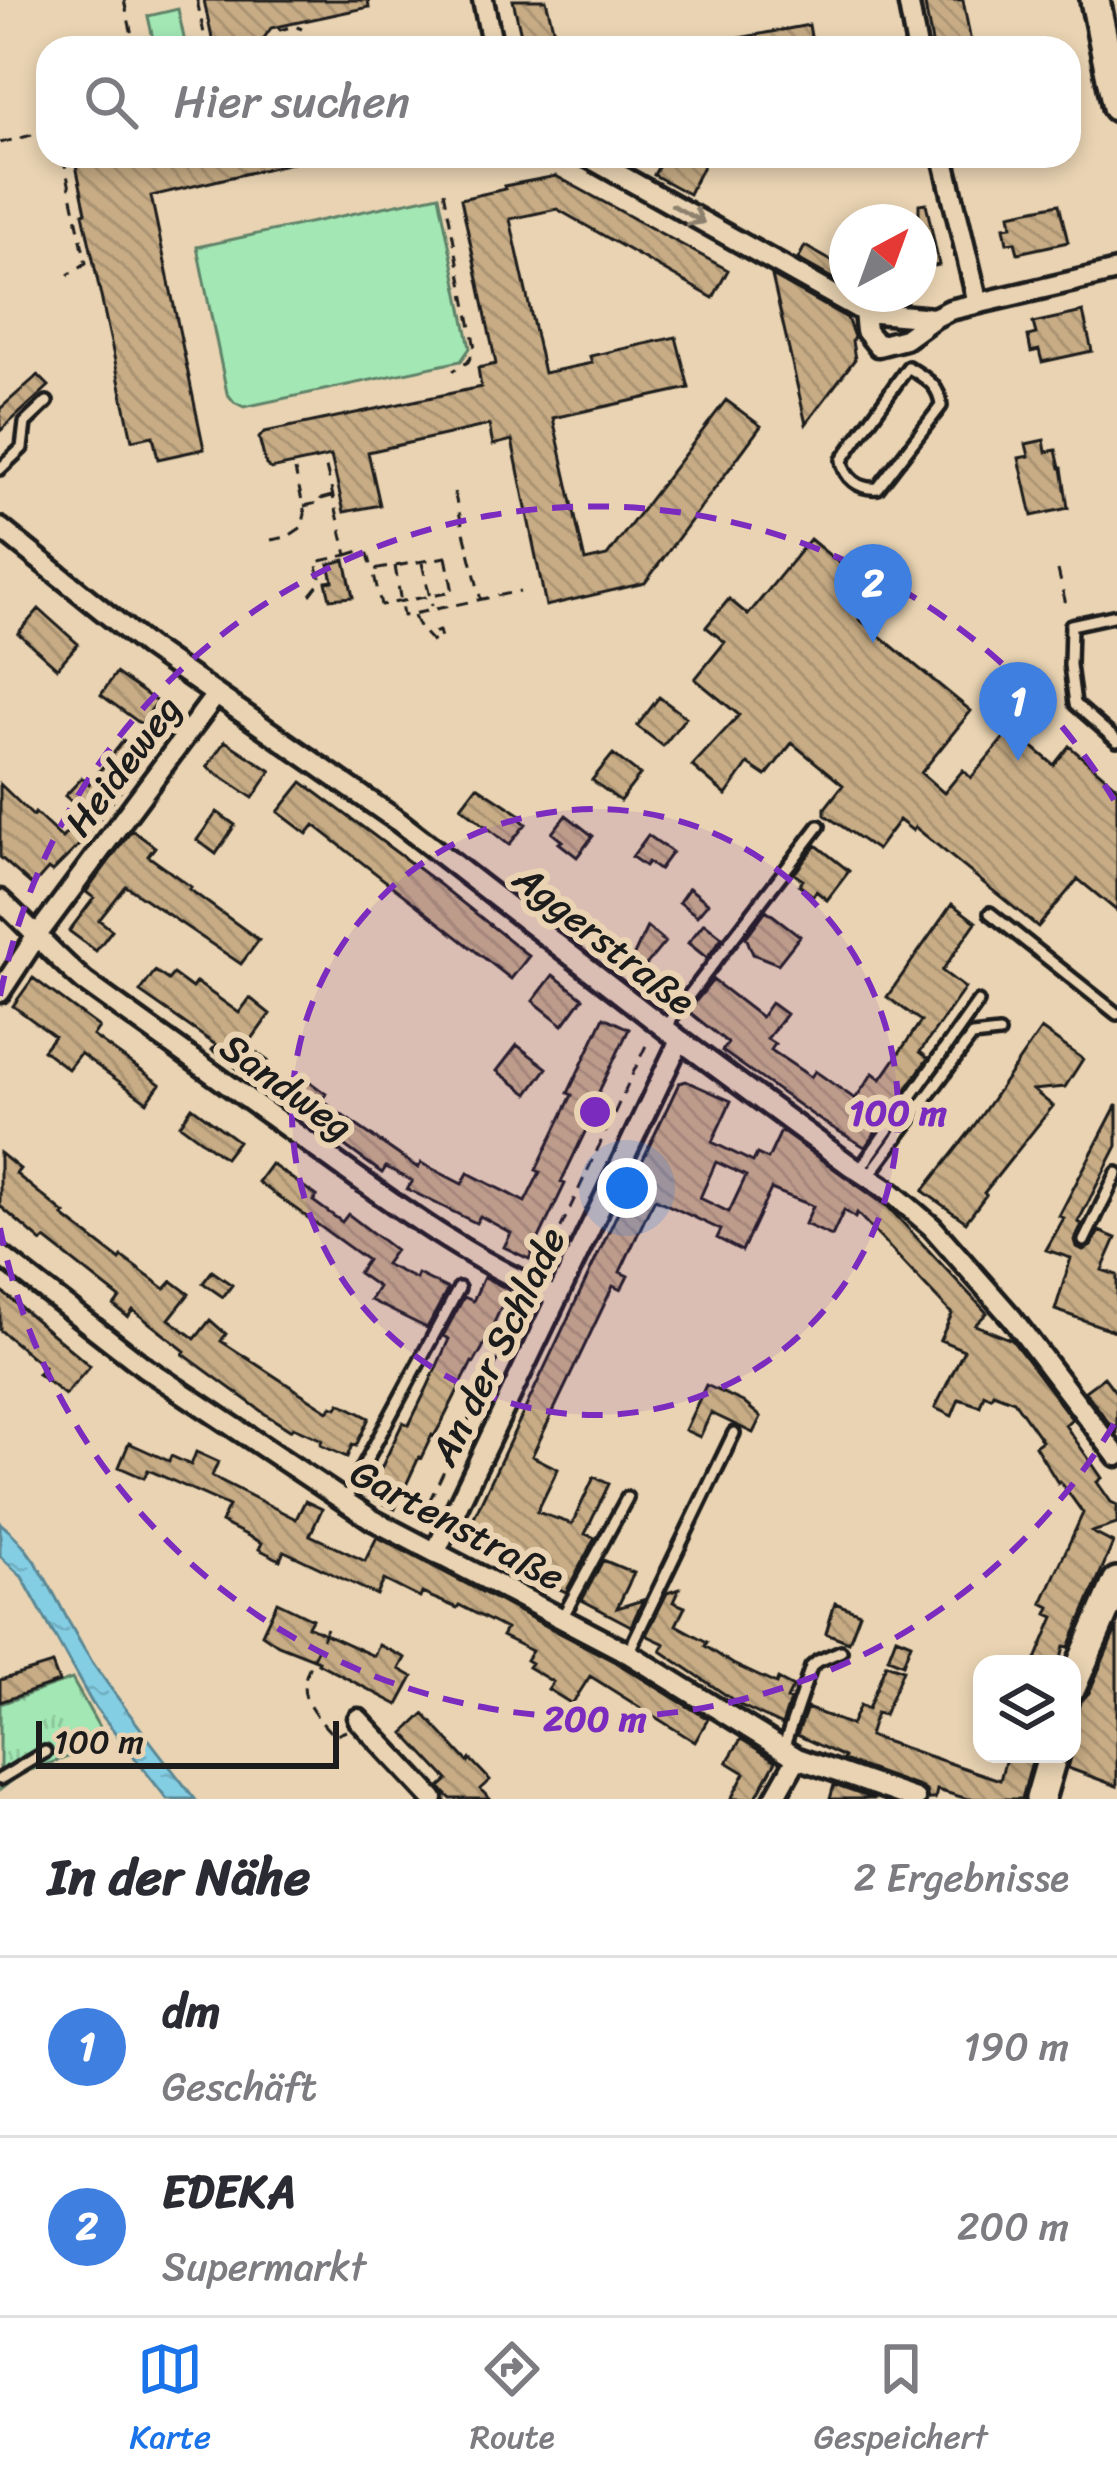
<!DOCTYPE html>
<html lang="de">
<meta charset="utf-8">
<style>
body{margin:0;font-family:Sriracha,sans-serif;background:#f2f2f3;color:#2b2b33}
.controls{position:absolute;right:36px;bottom:36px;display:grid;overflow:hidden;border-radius:24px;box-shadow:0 6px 18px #0003}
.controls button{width:108px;height:108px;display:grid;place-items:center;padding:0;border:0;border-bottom:3px solid #e1e1e2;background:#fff;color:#2b2b33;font:60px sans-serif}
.compass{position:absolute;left:829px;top:204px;width:108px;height:108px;border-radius:50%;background:#fff;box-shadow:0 6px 18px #0003;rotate:41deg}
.scale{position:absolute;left:36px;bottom:30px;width:303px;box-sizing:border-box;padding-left:12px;border:6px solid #1c1c1c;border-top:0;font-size:33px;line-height:42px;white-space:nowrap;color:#1c1c1c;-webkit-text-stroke:9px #e9d3b2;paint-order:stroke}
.you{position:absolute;left:627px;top:1188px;width:42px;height:42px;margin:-30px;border:9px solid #fff;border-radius:50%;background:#1a73e8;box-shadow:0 0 0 18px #1a73e833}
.badge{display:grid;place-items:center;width:78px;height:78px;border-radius:50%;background:#1a73e8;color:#fff;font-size:39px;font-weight:700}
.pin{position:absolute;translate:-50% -99px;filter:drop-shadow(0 3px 6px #0008)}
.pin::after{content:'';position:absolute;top:63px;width:42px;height:36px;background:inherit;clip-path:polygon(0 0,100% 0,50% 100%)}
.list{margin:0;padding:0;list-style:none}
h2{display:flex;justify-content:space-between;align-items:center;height:156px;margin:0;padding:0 48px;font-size:51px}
h2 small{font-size:39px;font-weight:400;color:#7c7c81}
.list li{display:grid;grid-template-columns:78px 1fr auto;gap:36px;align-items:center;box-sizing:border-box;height:180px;padding:0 48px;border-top:3px solid #e1e1e2}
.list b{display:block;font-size:45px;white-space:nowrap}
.list p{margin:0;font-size:39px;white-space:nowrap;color:#7c7c81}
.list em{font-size:39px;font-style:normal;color:#7c7c81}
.icon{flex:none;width:66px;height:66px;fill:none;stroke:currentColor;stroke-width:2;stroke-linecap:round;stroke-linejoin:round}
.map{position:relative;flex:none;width:1117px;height:1799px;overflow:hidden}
.search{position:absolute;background:#fff;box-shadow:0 6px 18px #0003;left:36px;right:36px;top:36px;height:132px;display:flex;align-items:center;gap:30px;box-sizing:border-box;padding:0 42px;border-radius:36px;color:#7c7c81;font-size:45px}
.sheet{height:516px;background:#fff}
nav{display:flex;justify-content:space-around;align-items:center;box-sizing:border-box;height:168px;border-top:3px solid #e1e1e2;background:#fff;font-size:33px;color:#7c7c81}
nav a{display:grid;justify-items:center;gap:6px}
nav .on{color:#1a73e8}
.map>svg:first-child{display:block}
.grass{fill:url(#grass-tufts);stroke:#5f8268;stroke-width:3}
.garden{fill:#a2e7b4;stroke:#5f8268;stroke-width:3}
.water{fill:url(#water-ripples);stroke:#5a8794;stroke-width:3}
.building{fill:url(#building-back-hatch);stroke:#1c1c1c;stroke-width:3;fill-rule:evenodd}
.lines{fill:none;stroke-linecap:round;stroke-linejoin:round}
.lane-casing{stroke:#1c1c1c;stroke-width:18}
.street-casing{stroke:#1c1c1c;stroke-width:27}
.secondary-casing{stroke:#1c1c1c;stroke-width:36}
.path{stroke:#1c1c1c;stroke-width:3;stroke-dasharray:12 9;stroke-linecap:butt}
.lane{stroke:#e9d3b2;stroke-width:9}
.street{stroke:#e9d3b2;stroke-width:18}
.secondary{stroke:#e9d3b2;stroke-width:27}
.oneway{stroke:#8d816e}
.ring{fill:none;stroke:#7b2cbf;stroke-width:6;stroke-dasharray:21 15}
.labels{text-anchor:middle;stroke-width:12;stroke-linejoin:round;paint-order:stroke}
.street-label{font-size:39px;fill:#1c1c1c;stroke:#e9d3b2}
.centre{fill:#7b2cbf;stroke:#e9d3b2;stroke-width:6}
.ring-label{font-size:36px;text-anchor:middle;font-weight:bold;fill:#7b2cbf;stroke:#e9d3b2;stroke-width:12;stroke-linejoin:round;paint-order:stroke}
</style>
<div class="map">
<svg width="1117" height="1799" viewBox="0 0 1117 1799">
<defs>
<pattern id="grass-tufts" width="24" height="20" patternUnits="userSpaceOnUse" patternTransform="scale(3)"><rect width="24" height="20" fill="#a2e7b4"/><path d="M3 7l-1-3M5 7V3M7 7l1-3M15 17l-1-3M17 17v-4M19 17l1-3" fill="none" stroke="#8bc69a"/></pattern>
<pattern id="water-ripples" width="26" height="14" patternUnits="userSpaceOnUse" patternTransform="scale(3)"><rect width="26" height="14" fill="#84cee4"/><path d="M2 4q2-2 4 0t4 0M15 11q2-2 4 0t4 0" fill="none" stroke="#71b0c3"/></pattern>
<pattern id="building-back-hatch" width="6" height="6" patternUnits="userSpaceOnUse" patternTransform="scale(3)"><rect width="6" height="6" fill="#c7ac85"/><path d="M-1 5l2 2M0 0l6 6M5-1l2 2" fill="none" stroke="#aa9372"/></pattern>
</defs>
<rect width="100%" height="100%" fill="#e9d3b2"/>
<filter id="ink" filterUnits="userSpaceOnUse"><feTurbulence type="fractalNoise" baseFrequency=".00833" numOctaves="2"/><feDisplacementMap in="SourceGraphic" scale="24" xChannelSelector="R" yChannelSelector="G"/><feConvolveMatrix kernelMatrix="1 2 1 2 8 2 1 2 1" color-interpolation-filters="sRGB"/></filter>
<g filter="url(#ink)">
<!-- grass -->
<path class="grass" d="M 72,1679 L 108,1743 L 22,1773 L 0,1790 L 0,1704 Z"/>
<!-- garden -->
<path class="garden" d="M 178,9 L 186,48 L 155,48 L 148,16 Z
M 439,195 L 470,348 L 461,361 L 244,407 L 234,402 L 227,393 L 197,247 Z"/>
<!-- water -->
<path class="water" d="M 0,1523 C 44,1557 62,1618 93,1663 C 125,1710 160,1754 195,1799 L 167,1799 L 92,1703 L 22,1577 L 0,1556 Z"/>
<!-- building -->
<path class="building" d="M 204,0 L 368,0 L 369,7 L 271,28 L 257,48 L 214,48 Z
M 513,0 L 546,0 L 557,44 L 524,48 Z
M 924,0 L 963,0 L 972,48 L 933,48 Z
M 809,25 L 813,48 L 728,48 L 728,40 Z
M 74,156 L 294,156 L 295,162 L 151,196 L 204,449 L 158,459 L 153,436 L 132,440 L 83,213 L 86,212 Z
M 664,156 L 695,156 L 705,162 L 689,194 L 654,175 Z
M 556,176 L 728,270 L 713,298 L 557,209 L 510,219 L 544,373 L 592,363 L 590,356 L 676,337 L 689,388 L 553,418 L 585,561 L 607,556 L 726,400 L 761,426 L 645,583 L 546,606 L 512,440 L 493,445 L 489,425 L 368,452 L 380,505 L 344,512 L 331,456 L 271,469 L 266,465 L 259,438 L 264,432 L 481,387 L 478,368 L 496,364 L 461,199 L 505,189 L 504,186 Z
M 926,203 L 939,265 L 919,269 L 919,204 Z
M 1059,204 L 1068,242 L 1018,253 L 1015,242 L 1007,243 L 1004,227 L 1012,226 L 1010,214 Z
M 805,246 L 844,268 L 837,281 L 798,259 Z
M 772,276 L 847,318 L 854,337 L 852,341 L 855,359 L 806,424 Z
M 1083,312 L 1092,351 L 1042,362 L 1039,350 L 1031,352 L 1028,336 L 1036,334 L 1033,323 Z
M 38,375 L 49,386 L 0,431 L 0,409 Z
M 1044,440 L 1046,452 L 1056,450 L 1060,468 L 1062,468 L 1068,508 L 1032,516 L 1019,458 L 1029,456 L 1026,444 Z
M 810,539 L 868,587 L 857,601 L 868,609 L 859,619 L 971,711 L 921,773 L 944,793 L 963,770 L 971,778 L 1011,729 L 1054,765 L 1069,746 L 1117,787 L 1117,911 L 1078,879 L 1038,927 L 915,827 L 913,831 L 899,820 L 877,850 L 825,815 L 825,808 L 843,785 L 792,743 L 766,776 L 748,764 L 726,795 L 692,766 L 739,715 L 695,679 L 725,642 L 706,627 L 729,599 L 748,615 Z
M 345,560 L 353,597 L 330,599 L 326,582 L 333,581 L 329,564 Z
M 39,609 L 78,644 L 57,668 L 18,633 Z
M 116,673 L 157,702 L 141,724 L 101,695 Z
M 659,697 L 686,717 L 663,746 L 637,726 Z
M 123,741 L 143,757 L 135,766 L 138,768 L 79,845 L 52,872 L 48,869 L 33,886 L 0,857 L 0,784 L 33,816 L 35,813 L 62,838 L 84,812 L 65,796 L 82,778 L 89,784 Z
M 225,741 L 271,771 L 253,798 L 207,767 Z
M 613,754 L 640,775 L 620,801 L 592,780 Z
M 302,782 L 439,884 L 529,956 L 511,979 L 314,825 L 307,834 L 278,812 Z
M 477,786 L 521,815 L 519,818 L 526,824 L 509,845 L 461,807 Z
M 217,812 L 235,825 L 216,854 L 197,840 Z
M 566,815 L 593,836 L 577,857 L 559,843 L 562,841 L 552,833 Z
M 132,830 L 155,847 L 148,856 L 191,887 L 189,889 L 259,940 L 241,964 L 126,886 L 99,920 L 112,930 L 96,951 L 69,931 L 94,898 L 86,892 Z
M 648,835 L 672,852 L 659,870 L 648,862 L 645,866 L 632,857 Z
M 816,845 L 849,871 L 827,900 L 816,891 L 813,896 L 799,885 L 803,880 L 794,874 Z
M 689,888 L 708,903 L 697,916 L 679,902 Z
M 952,904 L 976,922 L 942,971 L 965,988 L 920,1052 L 928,1058 L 865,1147 L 820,1120 L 722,1051 L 728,1043 L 688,1011 L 713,980 L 761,1017 L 771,1003 L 786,1014 L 767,1039 L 775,1044 L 771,1050 L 811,1077 L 815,1071 L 855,1099 L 873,1073 L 881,1079 L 921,1021 L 887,997 Z
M 766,910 L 800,936 L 778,964 L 753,954 L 746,937 Z
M 704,923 L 722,937 L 707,958 L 688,943 Z
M 647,927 L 665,942 L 642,970 L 631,961 Z
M 155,971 L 168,980 L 173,974 L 192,988 L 196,982 L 239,1013 L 250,998 L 270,1014 L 247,1046 L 268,1061 L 253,1080 L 212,1050 L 216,1045 L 140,992 Z
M 553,975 L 583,998 L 563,1025 L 533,1001 Z
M 33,978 L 99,1027 L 93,1036 L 160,1084 L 147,1102 L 80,1053 L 68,1069 L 43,1050 L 54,1036 L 13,1006 Z
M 604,1017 L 629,1029 L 593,1104 L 597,1107 L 561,1182 L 565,1184 L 529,1259 L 504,1247 L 511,1233 L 480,1216 L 476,1223 L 407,1189 L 412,1181 L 386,1167 L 382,1173 L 278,1097 L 292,1078 L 303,1086 L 307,1080 L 326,1094 L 322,1099 L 333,1109 L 418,1168 L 421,1163 L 462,1184 L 468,1173 L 525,1202 L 540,1172 L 536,1170 L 572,1095 L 568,1093 Z
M 1041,1029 L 1083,1059 L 1065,1087 L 1033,1090 L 1053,1106 L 984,1193 L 986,1195 L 966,1222 L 923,1191 L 971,1130 Z
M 517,1045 L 547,1068 L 528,1094 L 497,1071 Z
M 686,1081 L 731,1101 L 712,1142 L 753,1162 L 757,1154 L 768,1159 L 781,1131 L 888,1207 L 987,1313 L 975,1325 L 1012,1340 L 1072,1419 L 1065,1425 L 1102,1478 L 1097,1482 L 1111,1502 L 1117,1505 L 1117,1524 L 1092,1532 L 1113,1543 L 1069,1647 L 1064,1646 L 1060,1664 L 1034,1664 L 1054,1617 L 1047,1614 L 1050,1607 L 1042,1603 L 1083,1513 L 1060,1481 L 1058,1483 L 1035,1446 L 1042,1441 L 1014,1401 L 993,1393 L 991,1397 L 984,1394 L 980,1406 L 959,1399 L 952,1416 L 935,1408 L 964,1350 L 940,1340 L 952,1314 L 857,1213 L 855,1218 L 844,1210 L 832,1236 L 805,1224 L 813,1206 L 771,1189 L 742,1251 L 717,1238 L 721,1230 L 655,1199 L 649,1210 L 620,1272 L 628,1276 L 621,1290 L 613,1286 L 532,1456 L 558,1469 L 537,1512 L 572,1524 L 594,1477 L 609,1484 L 585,1534 L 595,1538 L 566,1592 L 528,1574 L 532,1565 L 501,1551 L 498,1557 L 470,1544 L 473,1537 L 466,1534 L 679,1083 ZM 716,1162 L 746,1176 L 729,1212 L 700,1198 Z
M 1117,1104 L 1117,1146 L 1078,1222 L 1082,1224 L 1075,1240 L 1077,1247 L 1083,1250 L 1091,1246 L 1099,1231 L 1116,1238 L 1102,1270 L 1117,1275 L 1117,1332 L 1055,1310 L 1071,1258 L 1046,1250 L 1064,1218 L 1059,1216 Z
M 192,1107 L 238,1141 L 225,1158 L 180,1125 Z
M 0,1153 L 20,1169 L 16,1174 L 65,1214 L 63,1216 L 120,1260 L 122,1257 L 165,1289 L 172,1281 L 189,1294 L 169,1319 L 195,1339 L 210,1320 L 226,1334 L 221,1341 L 328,1411 L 332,1406 L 337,1408 L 340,1403 L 369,1418 L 356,1446 L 352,1445 L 347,1457 L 320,1445 L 322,1440 L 293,1427 L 290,1430 L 268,1416 L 183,1354 L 185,1351 L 133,1310 L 128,1317 L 114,1306 L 120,1298 L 45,1239 L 42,1242 L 0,1206 Z
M 271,1164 L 317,1196 L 313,1201 L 342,1222 L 348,1214 L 395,1250 L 385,1264 L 416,1279 L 418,1274 L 448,1289 L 427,1328 L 370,1300 L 378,1287 L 358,1273 L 367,1260 L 258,1182 Z
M 212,1271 L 232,1285 L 223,1297 L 203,1283 Z
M 484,1277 L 509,1290 L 482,1349 L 474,1363 L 472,1362 L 442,1422 L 434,1436 L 432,1435 L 421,1458 L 419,1457 L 395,1509 L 368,1496 L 403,1422 L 409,1425 L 427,1388 L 449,1339 L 443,1336 L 464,1297 L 473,1301 Z
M 0,1290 L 90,1366 L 65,1395 L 38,1374 L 44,1367 L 0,1330 Z
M 1104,1377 L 1117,1394 L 1117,1434 L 1085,1391 Z
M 706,1385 L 743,1402 L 761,1417 L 753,1433 L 711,1413 L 700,1437 L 685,1430 Z
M 129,1443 L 169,1461 L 171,1456 L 191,1465 L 196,1452 L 218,1462 L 212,1476 L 296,1519 L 305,1501 L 322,1509 L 310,1535 L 365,1561 L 377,1537 L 617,1663 L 708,1719 L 695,1742 L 590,1676 L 572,1704 L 548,1689 L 553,1682 L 528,1667 L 531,1663 L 526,1660 L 532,1651 L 502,1636 L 506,1629 L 459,1605 L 457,1608 L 422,1593 L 420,1598 L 384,1580 L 377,1595 L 284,1551 L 280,1560 L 259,1549 L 262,1543 L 221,1522 L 229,1506 L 148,1470 L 144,1478 L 119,1467 Z
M 603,1560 L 634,1573 L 617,1608 L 643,1600 L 631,1626 L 582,1600 Z
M 679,1589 L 673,1602 L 685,1607 L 676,1625 L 707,1642 L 705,1646 L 733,1664 L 776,1684 L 778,1679 L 793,1687 L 787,1699 L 790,1700 L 782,1725 L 742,1706 L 661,1651 L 665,1644 L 646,1635 L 667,1593 Z
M 277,1602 L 312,1619 L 308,1626 L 374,1656 L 379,1645 L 405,1658 L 399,1669 L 413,1677 L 398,1705 L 318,1663 L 319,1661 L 278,1645 L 262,1634 Z
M 835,1603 L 860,1613 L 849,1642 L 826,1633 Z
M 1117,1627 L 1117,1786 L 1068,1768 L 1072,1754 L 1072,1733 L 1080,1702 L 1089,1693 Z
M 896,1637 L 911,1643 L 903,1664 L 888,1658 Z
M 52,1664 L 59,1682 L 0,1702 L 0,1680 Z
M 886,1664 L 903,1670 L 884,1715 L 876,1713 L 869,1736 L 1000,1780 L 1007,1754 L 1034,1754 L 1022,1799 L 968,1799 L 937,1790 L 935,1799 L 928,1799 L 926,1791 L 920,1787 L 843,1760 L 844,1757 L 797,1735 L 807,1708 L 851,1725 L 860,1705 L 868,1709 Z
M 424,1714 L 468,1762 L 470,1759 L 490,1780 L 480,1789 L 490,1799 L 451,1799 L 445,1793 L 440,1787 L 448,1780 L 404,1733 Z
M 741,1739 L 776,1761 L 755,1799 L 731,1799 L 745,1773 L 727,1762 Z
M 834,1785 L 874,1799 L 830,1799 Z"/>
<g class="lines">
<defs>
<path id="lane" d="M 908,367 C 925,378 940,385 941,406 L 878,488 C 859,490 844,478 842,460 Z
M 0,469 L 22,448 L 25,423 L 47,402
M 1117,615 L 1071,625 L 1070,665 L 1075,704 L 1117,741
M 990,913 L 1117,1014
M 664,1028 L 819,826
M 860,1169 L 978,1002
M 868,1177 L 972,1036 L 999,1033
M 1084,1241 L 1117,1173
M 344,1502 L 459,1288
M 562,1618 L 627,1498
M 628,1653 L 734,1433
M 783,1749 L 811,1667 L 818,1661 L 841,1651
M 0,1779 L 45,1752"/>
<path id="street" d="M 483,0 L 493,48
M 908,0 L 917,48
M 586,156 L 864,312 L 934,318
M 943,156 L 978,303
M 864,312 L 866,331 L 878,346 L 905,339 L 934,318 L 950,310 L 1117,271
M 0,528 L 148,647 L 398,821 L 680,1040 L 851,1166 L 891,1192 L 932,1227 L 1012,1318 L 1117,1456
M 0,900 C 29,926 55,957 85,982 C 165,1039 244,1096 323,1153 C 397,1206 472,1262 557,1297
M 0,992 L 38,934 L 215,696
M 0,1255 L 144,1367 L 373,1520 L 628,1653 L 797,1758 L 915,1799
M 436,1551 L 680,1040
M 358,1719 L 433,1799
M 774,1799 L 797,1758"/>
<path id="secondary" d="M 1095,0 L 1117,107
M 1072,1686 L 1117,1582
M 1040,1799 L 1053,1754"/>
</defs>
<!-- lane casing -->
<use href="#lane" class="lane-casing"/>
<!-- street casing -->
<use href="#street" class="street-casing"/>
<!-- secondary casing -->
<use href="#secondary" class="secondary-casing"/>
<!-- path -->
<path class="path" d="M 124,0 L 135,48
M 197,0 L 207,48
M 278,27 L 280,30 L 294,26 L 302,29
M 0,143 L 48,131
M 63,156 L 86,263 L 68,275
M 444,191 L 475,348 L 468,362 L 453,371
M 454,492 L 481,600
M 304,506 L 322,502 L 321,499 L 332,496
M 271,540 L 287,537 L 302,527 L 305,514 L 295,470
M 347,555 L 360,551 L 368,554 L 372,568
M 446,557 L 453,592 L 381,605 L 373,570 Z
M 422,563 L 432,606
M 395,566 L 403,616 L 520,591
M 1058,570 L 1067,609
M 310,595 L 321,581 L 316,562 L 347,555 L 325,463
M 414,616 C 418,628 424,632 432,641 L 436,642 L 441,638 L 439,631 L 429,635
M 543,1266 L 648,1041
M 420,1520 L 526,1302
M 327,1628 C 303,1684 288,1688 334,1736 L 346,1731"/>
<!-- lane -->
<use href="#lane" class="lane"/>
<!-- street -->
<use href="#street" class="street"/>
<!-- secondary -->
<use href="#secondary" class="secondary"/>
</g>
<!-- one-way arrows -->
<defs><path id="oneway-shaft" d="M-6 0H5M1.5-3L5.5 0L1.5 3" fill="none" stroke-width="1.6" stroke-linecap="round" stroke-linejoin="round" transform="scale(3)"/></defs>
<use class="oneway" href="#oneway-shaft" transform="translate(688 214) rotate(29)"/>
</g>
<!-- distance rings -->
<circle cx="595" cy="1112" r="303" fill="#7b2cbf" fill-opacity=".12"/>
<g class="ring">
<circle cx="595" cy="1112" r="303"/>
<path d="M1114 1424A606 606 0 0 1 0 1228M0 996A606 606 0 0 1 1114 800"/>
</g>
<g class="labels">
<!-- street labels -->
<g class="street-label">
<text transform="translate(122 765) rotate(-53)" y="14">Heideweg</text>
<text transform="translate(605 939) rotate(38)" y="14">Aggerstraße</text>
<text transform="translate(287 1086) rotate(36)" y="14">Sandweg</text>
<text transform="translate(497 1346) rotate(-64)" y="14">An der Schlade</text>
<text transform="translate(458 1524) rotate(28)" y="14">Gartenstraße</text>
</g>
</g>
<circle cx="595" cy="1112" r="18" class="centre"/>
<g class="ring-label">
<text x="898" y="1125">100 m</text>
<text x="595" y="1731">200 m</text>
</g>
</svg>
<div class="controls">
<button><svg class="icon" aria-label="layers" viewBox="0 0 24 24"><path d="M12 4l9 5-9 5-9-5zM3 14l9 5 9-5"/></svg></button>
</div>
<svg class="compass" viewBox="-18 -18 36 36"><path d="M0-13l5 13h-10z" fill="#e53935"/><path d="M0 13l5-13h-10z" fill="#7c7c81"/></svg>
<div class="scale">100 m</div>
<div class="you"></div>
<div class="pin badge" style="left:1018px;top:761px;background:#3f7fe0">1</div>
<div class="pin badge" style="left:873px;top:643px;background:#3f7fe0">2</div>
<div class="search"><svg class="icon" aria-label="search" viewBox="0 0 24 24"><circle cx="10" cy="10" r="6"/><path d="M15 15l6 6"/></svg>Hier suchen</div>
</div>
<section class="sheet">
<h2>In der Nähe<small>2 Ergebnisse</small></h2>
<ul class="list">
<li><span class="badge" style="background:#3f7fe0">1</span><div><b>dm</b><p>Geschäft</p></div><em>190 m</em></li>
<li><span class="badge" style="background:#3f7fe0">2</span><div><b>EDEKA</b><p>Supermarkt</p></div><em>200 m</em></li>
</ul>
</section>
<nav>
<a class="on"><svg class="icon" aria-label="map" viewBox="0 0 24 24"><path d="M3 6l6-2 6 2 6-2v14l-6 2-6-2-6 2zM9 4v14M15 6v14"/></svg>Karte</a>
<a><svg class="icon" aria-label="directions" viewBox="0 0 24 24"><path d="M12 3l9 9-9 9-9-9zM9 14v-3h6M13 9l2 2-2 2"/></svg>Route</a>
<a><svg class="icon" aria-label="saved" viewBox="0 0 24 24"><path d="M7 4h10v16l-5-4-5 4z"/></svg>Gespeichert</a>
</nav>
